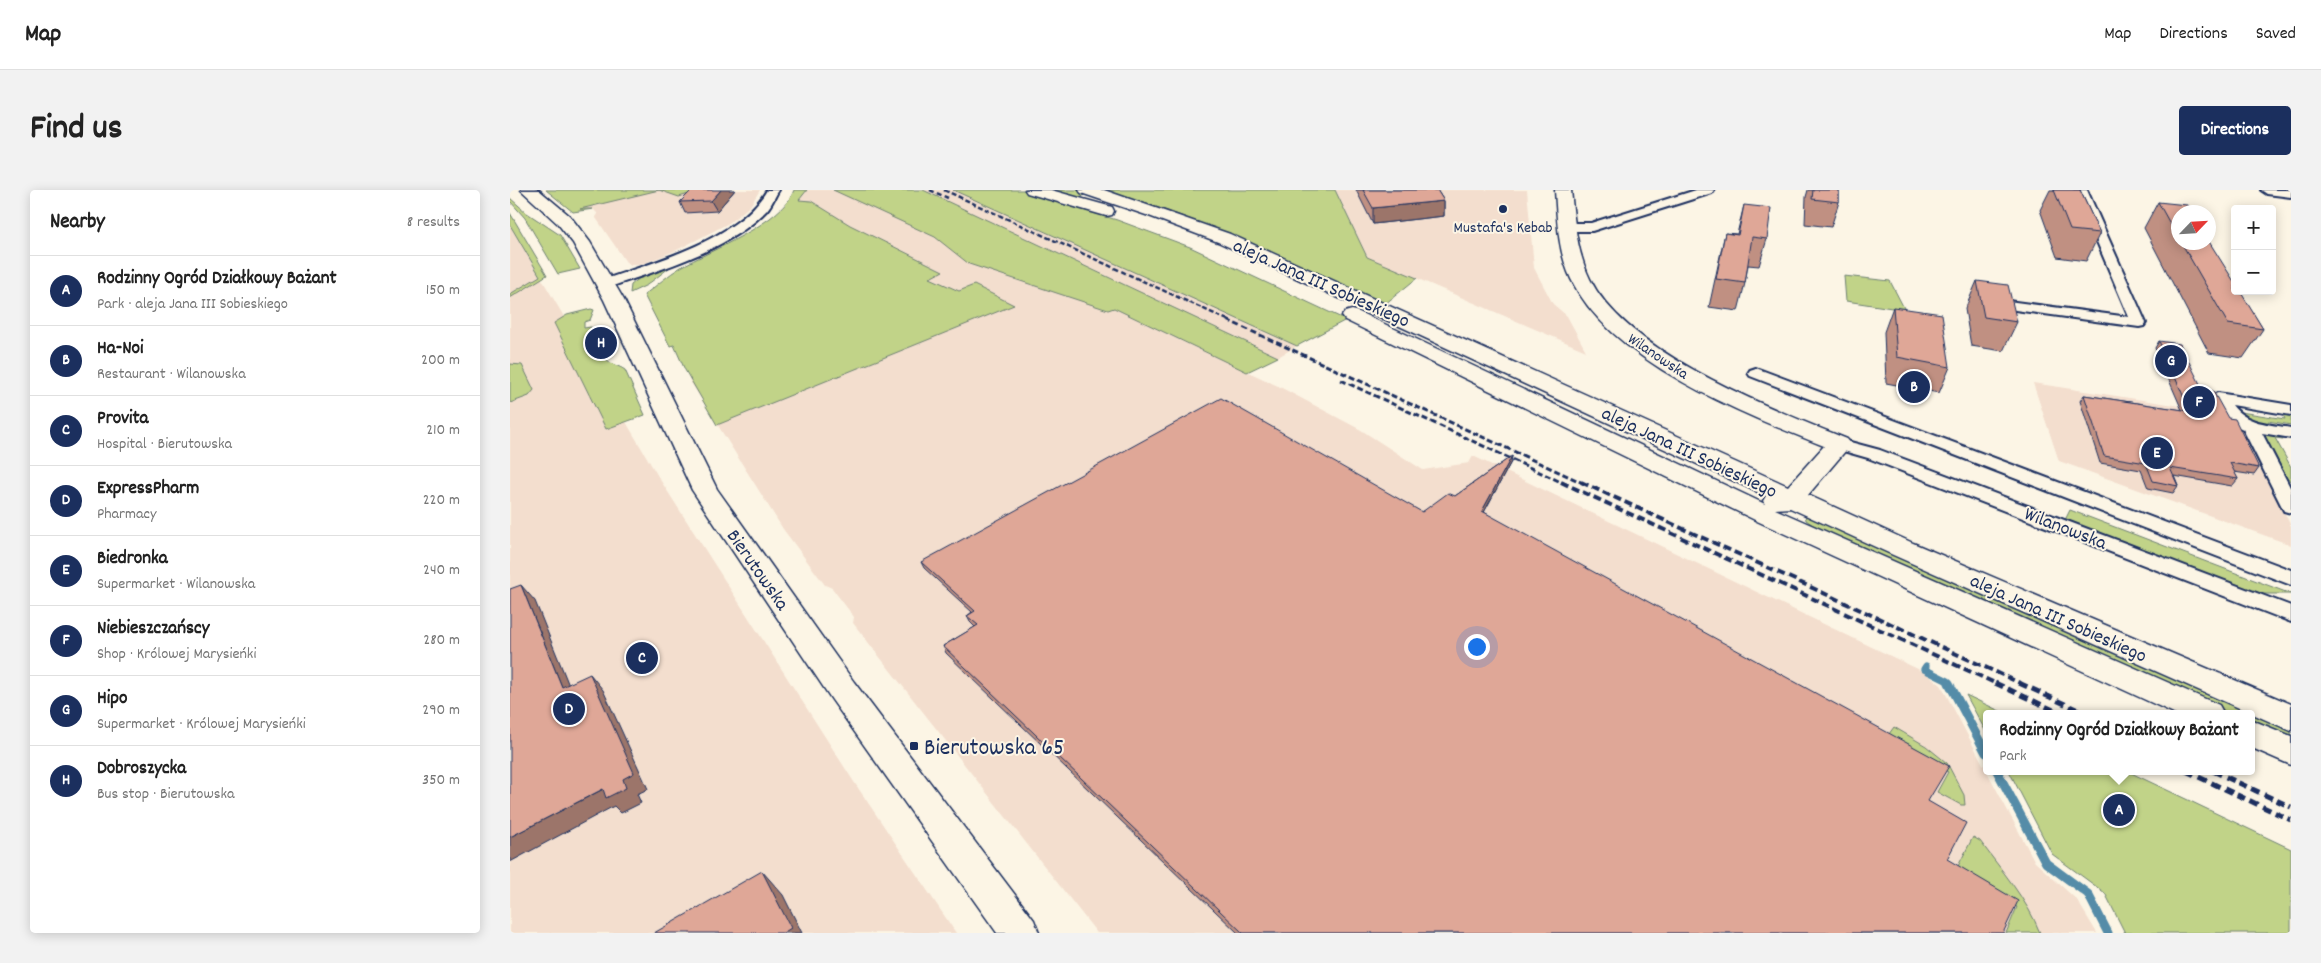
<!DOCTYPE html>
<meta charset="utf-8">
<style>
body{margin:0;font-family:Dekko,sans-serif;background:#f2f2f2;color:#222}
.controls{position:absolute;right:15px;top:15px;display:grid;overflow:hidden;border-radius:5px;box-shadow:0 2px 12px #0003}
.controls button{width:45px;height:45px;display:grid;place-items:center;padding:0;border:0;border-bottom:1px solid #e0e0e0;background:#fff;color:#222;font:25px sans-serif}
.compass{position:absolute;left:1661px;top:15px;width:45px;height:45px;border-radius:50%;background:#fff;box-shadow:0 2px 12px #0003;rotate:65deg}
.you{position:absolute;left:966px;top:456px;width:18px;height:18px;margin:-12px;border:4px solid #fff;border-radius:50%;background:#1a73e8;box-shadow:0 0 0 8px #1a73e833}
.badge{display:grid;place-items:center;width:32px;height:32px;border-radius:50%;background:#1b2f5e;color:#fff;font-size:16px;font-weight:700}
.pin{position:absolute;translate:-50% -50%;border:2px solid #fff;box-shadow:0 1px 5px #0006}
.popup{position:absolute;left:1473px;top:520px;width:272px;height:65px;box-sizing:border-box;display:grid;place-content:center;border-radius:5px;background:#fff;filter:drop-shadow(0 1px 4px #0005);font-size:16px;white-space:nowrap;color:#767676}
.popup b{font-size:19px;color:#222}
.popup::after{content:'';position:absolute;left:50%;top:100%;margin-left:-10px;border:10px solid transparent;border-top-color:#fff}
.list{margin:0;padding:0;list-style:none}
h2{display:flex;justify-content:space-between;align-items:center;height:65px;margin:0;padding:0 20px;font-size:21px}
h2 small{font-size:16px;font-weight:400;color:#767676}
.list li{display:grid;grid-template-columns:32px 1fr auto;gap:15px;align-items:center;box-sizing:border-box;height:70px;padding:0 20px;border-top:1px solid #e0e0e0}
.list b{display:block;font-size:19px;white-space:nowrap}
.list p{margin:0;font-size:16px;white-space:nowrap;color:#767676}
.list em{font-size:16px;font-style:normal;color:#767676}
.map{position:relative;flex:none;width:1781px;height:743px;overflow:hidden;border-radius:5px}
header{display:flex;align-items:center;gap:30px;box-sizing:border-box;height:70px;padding:0 25px;background:#fff;border-bottom:1px solid #e0e0e0}
header strong{font-size:24px}
nav{display:flex;gap:28px;margin-inline-start:auto;font-size:18px}
.intro{display:flex;align-items:center;justify-content:space-between;box-sizing:border-box;height:120px;padding:0 30px}
h1{margin:0;font-size:35px}
.button{padding:12px 22px;border-radius:5px;background:#1b2f5e;color:#fff;font-size:18px;font-weight:700}
main{display:flex;gap:30px;padding:0 30px}
aside{flex:1;background:#fff;border-radius:5px;box-shadow:0 2px 12px #0003}
.map>svg:first-child{display:block}
.built{fill:#f3dece}
.green{fill:#c1d388;stroke:#6e8173}
.lines{fill:none;stroke-linecap:round;stroke-linejoin:round}
.stream-far1{stroke:#558ca8;stroke-width:7}
.stream{stroke:#558ca8;stroke-width:9}
.street-casing{stroke:#1b2f5e;stroke-width:4}
.secondary-casing{stroke:#1b2f5e;stroke-width:3}
.street{fill:#fcf5e5;fill-rule:evenodd}
.secondary{fill:#fcf5e5;fill-rule:evenodd}
.rail-far3{stroke:#1b2f5e;stroke-width:2.5;stroke-dasharray:5 2.5;stroke-linecap:butt}
.rail-far2{stroke:#1b2f5e;stroke-width:3;stroke-dasharray:6 3;stroke-linecap:butt}
.rail-far1{stroke:#1b2f5e;stroke-width:4;stroke-dasharray:8 4;stroke-linecap:butt}
.rail{stroke:#1b2f5e;stroke-width:5;stroke-dasharray:9 5;stroke-linecap:butt}
.wall{fill:#c09082;stroke:#1b2f5e}
.shaded-wall{fill:#9c756a;stroke:#1b2f5e}
.building{fill:#dfa797;stroke:#1b2f5e}
.poi-dot{fill:#1b2f5e;stroke:#fcf5e5;stroke-width:2}
.labels{text-anchor:middle;stroke-width:4;stroke-linejoin:round;paint-order:stroke}
.far-poi-label{font-size:16px;fill:#1b2f5e;stroke:#fcf5e5}
.far-street-label{font-size:16px;fill:#1b2f5e;stroke:#fcf5e5}
.street-label{font-size:20px;fill:#1b2f5e;stroke:#fcf5e5}
.near-poi-label{font-size:24px;fill:#1b2f5e;stroke:#fcf5e5;text-anchor:start}
</style>
<header>
<strong>Map</strong>
<nav><a>Map</a><a>Directions</a><a>Saved</a></nav>
</header>
<div class="intro"><h1>Find us</h1><a class="button">Directions</a></div>
<main>
<aside>
<h2>Nearby<small>8 results</small></h2>
<ul class="list">
<li><span class="badge">A</span><div><b>Rodzinny Ogród Działkowy Bażant</b><p>Park · aleja Jana III Sobieskiego</p></div><em>150 m</em></li>
<li><span class="badge">B</span><div><b>Ha-Noi</b><p>Restaurant · Wilanowska</p></div><em>200 m</em></li>
<li><span class="badge">C</span><div><b>Provita</b><p>Hospital · Bierutowska</p></div><em>210 m</em></li>
<li><span class="badge">D</span><div><b>ExpressPharm</b><p>Pharmacy</p></div><em>220 m</em></li>
<li><span class="badge">E</span><div><b>Biedronka</b><p>Supermarket · Wilanowska</p></div><em>240 m</em></li>
<li><span class="badge">F</span><div><b>Niebieszczańscy</b><p>Shop · Królowej Marysieńki</p></div><em>280 m</em></li>
<li><span class="badge">G</span><div><b>Hipo</b><p>Supermarket · Królowej Marysieńki</p></div><em>290 m</em></li>
<li><span class="badge">H</span><div><b>Dobroszycka</b><p>Bus stop · Bierutowska</p></div><em>350 m</em></li>
</ul>
</aside>
<div class="map">
<svg width="1781" height="743" viewBox="0 0 1781 743">
<rect width="100%" height="100%" fill="#fcf5e5"/>
<filter id="ink" filterUnits="userSpaceOnUse"><feTurbulence type="fractalNoise" baseFrequency=".02" numOctaves="2"/><feDisplacementMap in="SourceGraphic" scale="10" xChannelSelector="R" yChannelSelector="G"/><feConvolveMatrix kernelMatrix="1 2 1 2 8 2 1 2 1" color-interpolation-filters="sRGB"/></filter>
<g filter="url(#ink)">
<!-- built -->
<path class="built" d="M 46,0 L 250,0 L 240,16 L 219,33 L 167,60 L 135,73 L 121,75 L 116,72 L 86,28 L 87,23 L 83,19 L 70,19 Z
M 297,0 L 323,0 L 337,5 L 604,118 L 770,197 L 851,240 L 913,280 L 959,273 L 963,266 L 1414,482 L 1431,495 L 1525,672 L 1567,710 L 1587,743 L 587,743 L 343,433 L 344,427 L 322,398 L 315,395 L 273,339 L 180,191 L 157,125 L 280,21 Z
M 413,0 L 443,0 L 787,156 L 768,167 Z
M 825,0 L 1017,0 L 1024,78 L 1043,114 L 1057,126 L 1076,161 L 857,67 Z
M 0,35 L 149,288 L 344,592 L 446,743 L 0,743 Z
M 1523,193 L 1690,219 L 1730,234 L 1781,336 L 1781,355 L 1549,271 Z"/>
<!-- green -->
<path class="green" d="M 36,0 L 192,0 L 169,7 L 149,0 L 70,19 L 83,19 L 63,22 Z
M 284,0 L 297,0 L 289,10 L 301,11 L 340,35 L 433,81 L 420,88 L 449,101 L 464,95 L 504,115 L 207,235 L 175,180 L 164,155 L 160,156 L 134,105 C 146,96 158,85 171,77 C 199,61 274,32 284,0 Z
M 323,0 L 413,0 L 768,167 L 737,182 L 604,118 L 598,120 L 459,74 L 425,47 Z
M 443,0 L 581,0 L 560,16 L 607,30 L 680,57 L 836,130 L 787,156 Z
M 593,0 L 825,0 L 857,67 L 907,88 L 875,114 L 728,48 L 658,21 Z
M 0,8 L 17,23 L 50,45 L 70,79 L 48,84 L 15,28 L 0,11 Z
M 0,23 L 37,85 L 0,108 L 0,104 L 30,86 L 0,35 Z
M 164,74 L 137,95 L 120,103 L 121,95 L 131,87 Z
M 1334,86 L 1380,91 L 1395,120 L 1336,111 Z
M 81,119 L 84,120 L 80,130 L 74,132 L 74,138 L 81,137 C 87,148 89,166 101,173 C 105,176 110,176 115,180 L 135,225 L 96,239 L 44,133 L 57,125 Z
M 0,174 L 12,175 L 24,200 L 19,206 L 0,213 Z
M 1724,221 L 1775,229 L 1771,221 L 1781,223 L 1781,235 L 1758,231 L 1761,236 L 1732,230 Z
M 1750,242 L 1771,244 L 1773,249 L 1765,248 L 1781,277 L 1781,291 L 1771,286 Z
M 1560,320 L 1781,404 L 1754,404 L 1740,400 L 1555,330 Z
M 1295,324 L 1781,539 L 1781,550 L 1742,533 L 1742,524 L 1721,524 L 1303,335 L 1296,330 Z
M 1456,505 L 1496,524 L 1476,524 L 1476,542 Z
M 1384,537 L 1416,556 L 1437,573 L 1454,605 L 1455,615 L 1451,615 L 1427,602 L 1438,582 L 1376,548 Z
M 1499,581 L 1617,581 L 1781,659 L 1781,743 L 1615,743 L 1595,703 L 1542,664 Z
M 1463,647 L 1470,651 C 1491,680 1517,709 1530,743 L 1496,743 L 1507,717 L 1446,680 Z"/>
<g class="lines">
<!-- stream-far1 -->
<path class="stream-far1" d="M 1416,476 L 1414,479 L 1438,491 L 1440,494"/>
<!-- stream -->
<path class="stream" d="M 1439,493 L 1476,563
M 1487,581 L 1536,673 L 1578,704 L 1598,743"/>
<defs>
<path id="street" d="M 257,0 L 269,0 C 265,6 262,14 257,20 C 219,60 151,79 100,97 L 90,97 L 88,94 L 90,91 C 143,72 227,51 257,0 Z
M 1186,0 L 1204,0 L 1202,3 L 1082,41 L 1058,41 L 1052,37 L 1058,33 L 1081,33 Z
M 1565,0 L 1577,0 L 1636,133 L 1634,136 L 1629,137 L 1498,119 L 1491,115 L 1498,111 L 1619,127 Z
M 1751,0 L 1781,0 L 1781,7 L 1757,4 Z
M 1246,178 L 1781,380 L 1781,395 L 1240,186 L 1238,183 L 1240,180 Z
M 1708,203 L 1781,215 L 1781,225 L 1722,215 C 1736,234 1759,234 1781,238 L 1781,248 L 1752,243 L 1781,299 L 1781,323 L 1774,321 L 1733,239 L 1717,232 L 1700,208 L 1702,205 Z
M 1329,249 L 1370,260 L 1781,416 L 1781,432 L 1358,268 L 1323,258 L 1320,254 L 1323,250 Z"/>
<path id="secondary" d="M 11,0 L 29,0 L 60,26 L 80,52 L 114,110 L 207,299 L 344,492 L 524,730 L 529,743 L 487,743 L 322,510 L 182,300 L 94,110 L 63,53 L 48,34 Z
M 515,0 L 541,0 L 602,17 L 604,21 L 602,25 L 596,26 L 517,3 Z
M 569,0 L 594,0 L 720,44 L 1278,296 L 1314,256 C 1233,224 1101,172 1061,89 C 1048,62 1047,30 1045,0 L 1061,0 C 1064,30 1067,62 1080,89 C 1117,164 1263,219 1337,249 L 1341,254 L 1337,259 L 1298,305 L 1403,353 L 1781,514 L 1781,541 L 1383,365 L 1280,318 L 1265,319 L 1709,515 L 1714,524 L 1666,524 L 1247,331 L 835,130 L 832,126 L 835,122 L 842,120 L 849,122 L 1255,314 L 1253,311 L 1256,306 L 708,52 L 639,26 L 571,3 Z
M 1742,530 L 1781,546 L 1781,575 L 1742,558 Z"/>
</defs>
<!-- street casing -->
<use href="#street" class="street-casing"/>
<!-- secondary casing -->
<use href="#secondary" class="secondary-casing"/>
<!-- street -->
<use href="#street" class="street"/>
<!-- secondary -->
<use href="#secondary" class="secondary"/>
<!-- rail-far3 -->
<path class="rail-far3" d="M 420,0 L 438,8
M 434,0 L 720,131"/>
<!-- rail-far2 -->
<path class="rail-far2" d="M 717,130 L 1073,293
M 831,190 L 1053,293"/>
<!-- rail-far1 -->
<path class="rail-far1" d="M 1051,292 L 1487,494
M 1071,292 L 1512,494"/>
<!-- rail -->
<path class="rail" d="M 1485,493 L 1552,524
M 1509,493 L 1577,524
M 1676,581 L 1781,630
M 1703,581 L 1781,617"/>
</g>
<!-- wall -->
<path class="wall" d="M 225,0 L 207,21 L 175,23 L 170,12 Z
M 846,0 L 927,0 L 934,11 L 934,26 L 863,34 Z
M 1298,0 L 1329,0 L 1329,12 L 1321,37 L 1295,34 L 1296,7 Z
M 1540,0 L 1570,0 L 1590,43 L 1576,71 L 1547,67 L 1530,20 Z
M 1648,12 L 1668,22 L 1668,52 L 1698,52 L 1753,139 L 1733,168 L 1699,163 L 1634,38 Z
M 1234,15 L 1257,49 L 1249,76 L 1238,75 L 1235,93 L 1228,121 L 1199,117 L 1215,43 L 1227,44 Z
M 1467,91 L 1507,132 L 1493,161 L 1461,156 L 1455,119 Z
M 1383,117 L 1440,177 L 1429,203 L 1376,193 L 1374,142 Z
M 1649,151 L 1693,200 L 1749,278 L 1744,285 L 1724,282 L 1728,289 L 1722,296 L 1664,286 L 1668,296 L 1663,303 L 1638,298 L 1631,280 L 1590,273 L 1570,211 L 1574,205 L 1672,220 L 1645,158 Z
M 1002,266 L 1001,272 L 974,322 L 1418,611 L 1437,669 L 1493,743 L 728,743 L 436,463 L 433,456 L 465,437 L 460,432 L 457,426 L 462,422 L 414,378 L 411,372 L 912,322 L 945,306 Z"/>
<!-- shaded-wall -->
<path class="shaded-wall" d="M 211,0 L 225,0 L 207,21 L 201,11 Z
M 934,11 L 934,26 L 863,34 L 863,18 Z
M 1002,266 L 1001,272 L 971,328 L 972,321 Z
M 11,395 L 25,411 L 66,513 L 52,497 Z
M 80,484 L 93,500 L 138,599 L 127,604 L 131,613 L 111,623 L 104,616 L 0,672 L 0,647 L 113,589 Z
M 252,681 L 273,705 L 292,743 L 273,743 Z"/>
<!-- building -->
<path class="building" d="M 182,0 L 211,0 L 201,11 L 170,12 Z
M 853,0 L 927,0 L 934,11 L 863,18 Z
M 1303,0 L 1329,0 L 1329,12 L 1302,9 Z
M 1544,0 L 1570,0 L 1590,43 L 1560,40 Z
M 1648,12 L 1677,15 L 1681,22 L 1668,22 L 1668,48 Z
M 1234,15 L 1261,18 L 1257,49 L 1242,47 L 1235,93 L 1206,89 L 1215,43 L 1228,45 Z
M 1698,50 L 1725,93 L 1725,101 L 1730,101 L 1753,139 L 1718,134 L 1671,52 L 1698,52 Z
M 1467,91 L 1498,95 L 1507,132 L 1474,127 Z
M 1383,117 L 1432,124 L 1440,177 L 1387,167 Z
M 1649,151 L 1670,154 L 1693,200 L 1703,201 L 1718,228 L 1725,229 L 1749,278 L 1720,273 L 1728,289 L 1660,278 L 1668,296 L 1643,291 L 1636,273 L 1594,266 L 1574,205 L 1680,221 Z
M 711,208 L 912,322 L 938,303 L 945,306 L 1002,266 L 972,321 L 1439,576 L 1418,611 L 1456,633 L 1437,669 L 1508,711 L 1493,743 L 733,743 L 433,456 L 468,435 L 457,426 L 465,421 L 411,372 Z
M 11,395 L 52,497 L 80,484 L 124,583 L 113,589 L 116,598 L 96,608 L 93,599 L 0,647 L 0,399 Z
M 252,681 L 281,738 L 273,743 L 144,743 Z"/>
</g>
<!-- markers -->
<g class="poi-dot">
<circle cx="993" cy="19" r="5"/>
<rect x="399" y="551" width="10" height="10" rx="2.5"/>
</g>
<g class="labels">
<!-- far-poi labels -->
<g class="far-poi-label">
<text x="993" y="42">Mustafa's Kebab</text>
</g>
<!-- far-street labels -->
<g class="far-street-label">
<text transform="translate(1149 165) rotate(34)" y="6">Wilanowska</text>
</g>
<!-- street labels -->
<g class="street-label">
<text transform="translate(812 92) rotate(24)" y="7">aleja Jana III Sobieskiego</text>
<text transform="translate(1180 261) rotate(25)" y="7">aleja Jana III Sobieskiego</text>
<text transform="translate(1556 337) rotate(21)" y="7">Wilanowska</text>
<text transform="translate(249 379) rotate(55)" y="7">Bierutowska</text>
<text transform="translate(1549 427) rotate(24)" y="7">aleja Jana III Sobieskiego</text>
</g>
<!-- near-poi labels -->
<g class="near-poi-label">
<text x="414" y="564">Bierutowska 65</text>
</g>
</g>
</svg>
<div class="controls">
<button>+</button>
<button>−</button>
</div>
<svg class="compass" viewBox="-18 -18 36 36"><path d="M0-13l5 13h-10z" fill="#e53935"/><path d="M0 13l5-13h-10z" fill="#767676"/></svg>
<div class="you"></div>
<div class="pin badge" style="left:1609px;top:620px">A</div>
<div class="popup"><b>Rodzinny Ogród Działkowy Bażant</b>Park</div>
<div class="pin badge" style="left:1404px;top:197px">B</div>
<div class="pin badge" style="left:132px;top:468px">C</div>
<div class="pin badge" style="left:59px;top:519px">D</div>
<div class="pin badge" style="left:1647px;top:263px">E</div>
<div class="pin badge" style="left:1689px;top:212px">F</div>
<div class="pin badge" style="left:1661px;top:171px">G</div>
<div class="pin badge" style="left:91px;top:153px">H</div>
</div>
</main>
